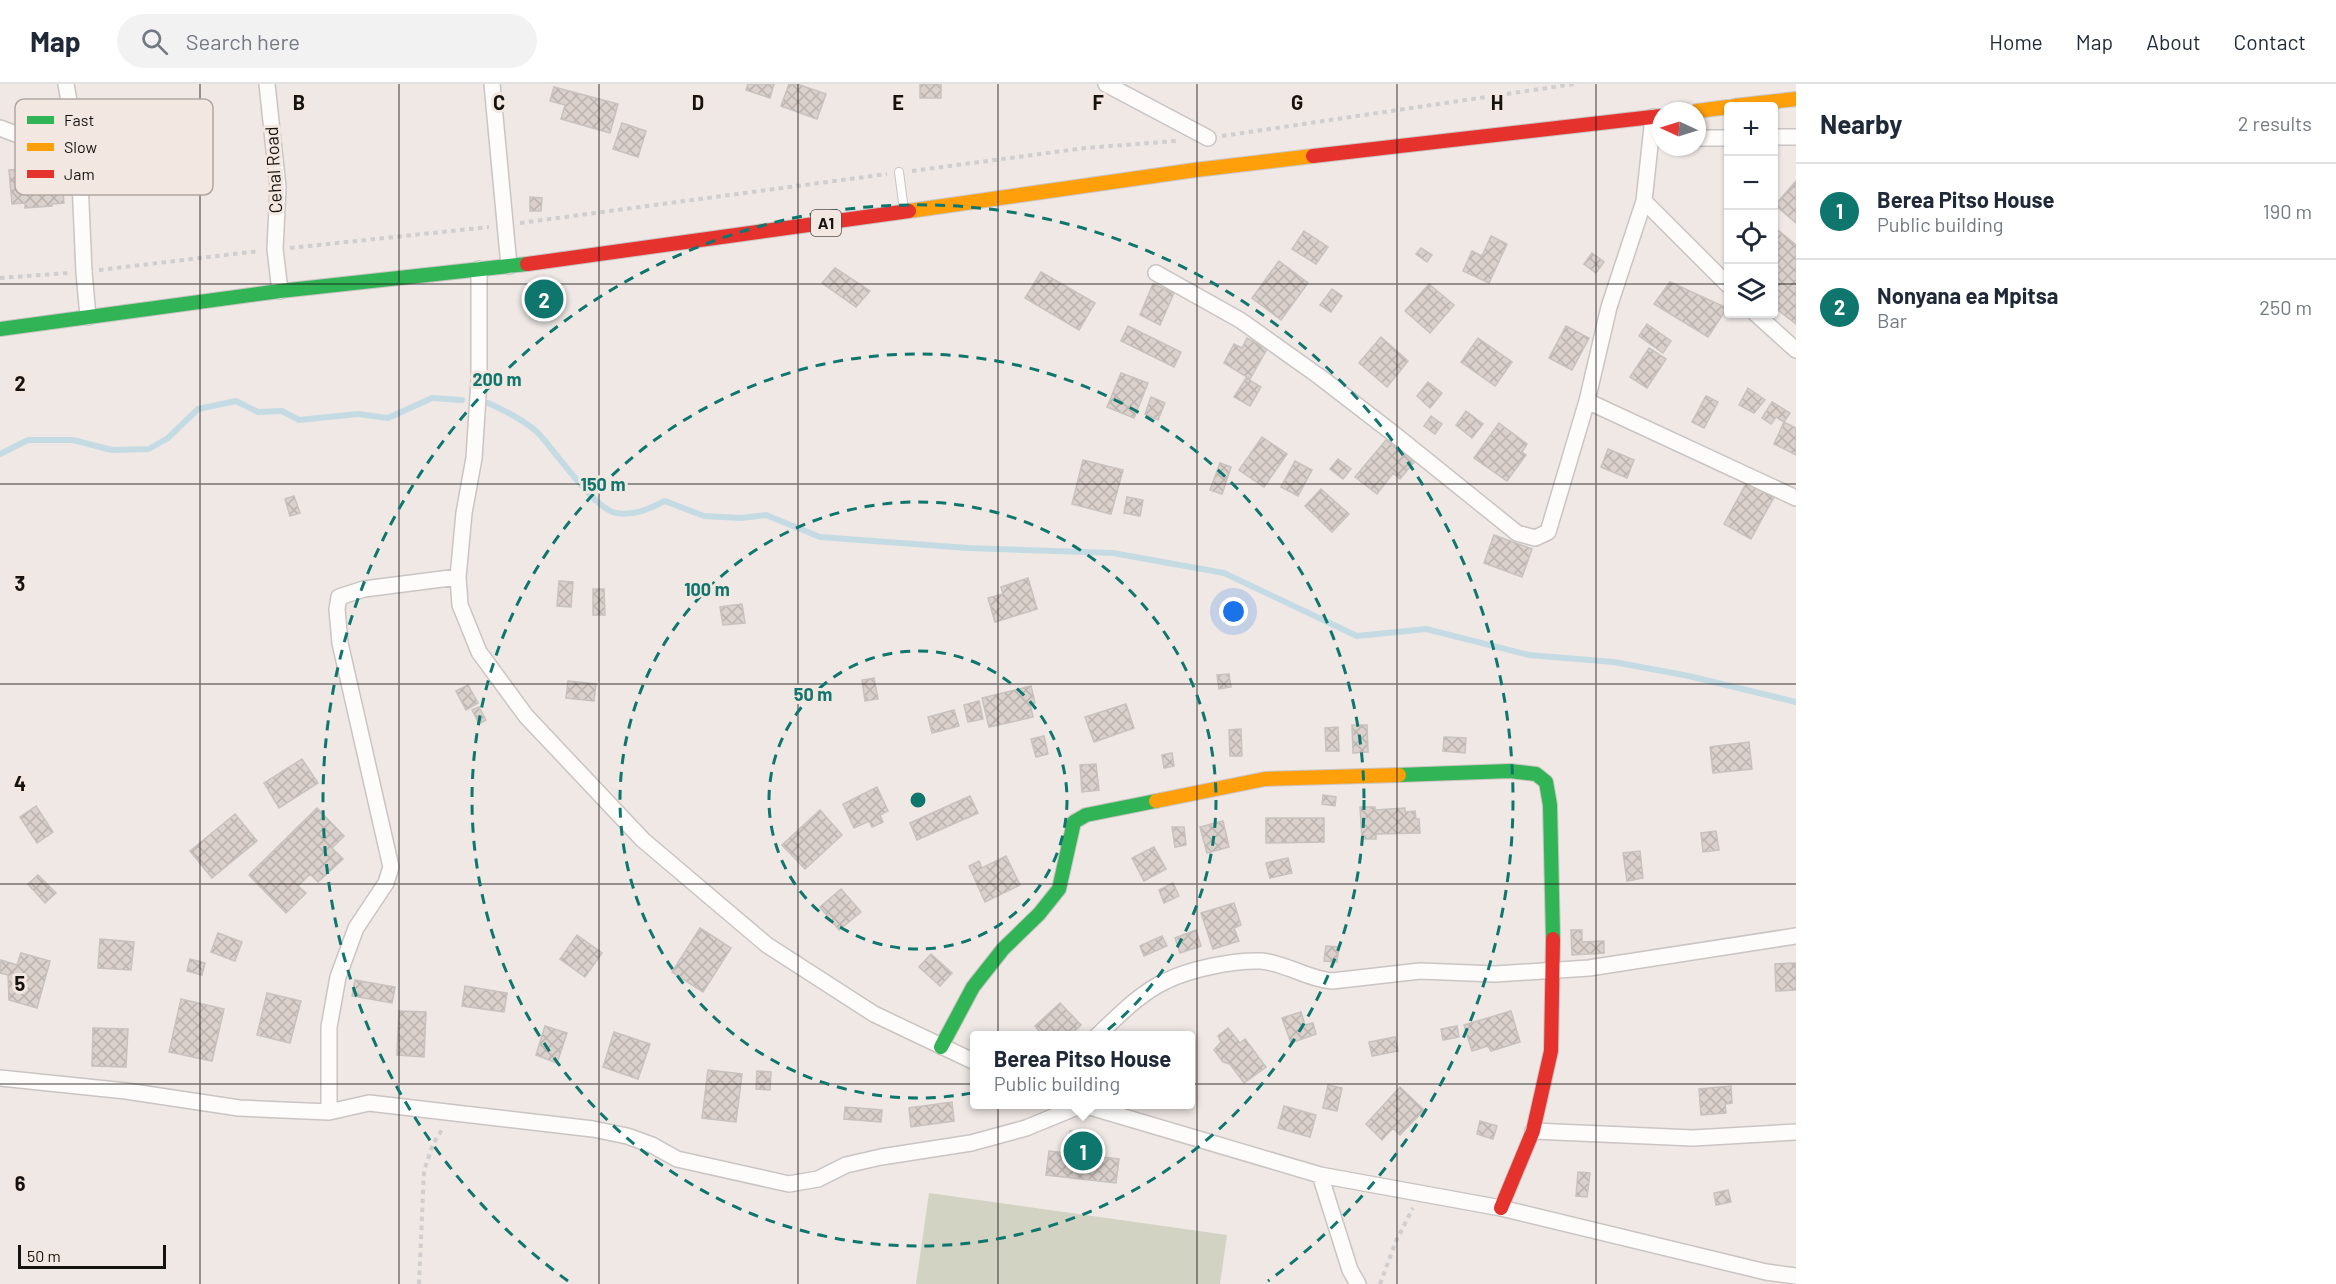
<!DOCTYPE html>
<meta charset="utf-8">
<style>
body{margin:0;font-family:Barlow,sans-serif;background:#f2f2f3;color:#1f2937}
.controls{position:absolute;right:18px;top:18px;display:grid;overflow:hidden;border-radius:6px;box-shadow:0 2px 4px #0004}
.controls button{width:54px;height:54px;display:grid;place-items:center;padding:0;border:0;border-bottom:2px solid #e0e1e3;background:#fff;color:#1f2937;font:30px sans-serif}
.compass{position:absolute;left:1652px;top:18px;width:54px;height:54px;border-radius:50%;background:#fff;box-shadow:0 2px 4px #0004;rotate:274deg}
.scale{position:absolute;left:18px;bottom:15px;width:148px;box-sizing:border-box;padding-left:6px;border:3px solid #161210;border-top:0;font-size:16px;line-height:21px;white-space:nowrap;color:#161210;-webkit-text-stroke:4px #f3e7e1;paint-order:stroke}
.you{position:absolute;left:1234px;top:528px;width:21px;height:21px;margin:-15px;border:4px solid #fff;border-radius:50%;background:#1a73e8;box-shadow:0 0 0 9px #1a73e833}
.badge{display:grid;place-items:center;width:39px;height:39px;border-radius:50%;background:#0f766e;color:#fff;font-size:20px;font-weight:700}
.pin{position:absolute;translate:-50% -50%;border:3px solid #fff;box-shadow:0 2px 6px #0006}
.popup{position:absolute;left:970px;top:947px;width:225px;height:78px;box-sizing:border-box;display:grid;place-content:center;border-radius:6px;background:#fff;filter:drop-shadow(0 2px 4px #0005);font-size:20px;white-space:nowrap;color:#747a83}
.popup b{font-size:22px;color:#1f2937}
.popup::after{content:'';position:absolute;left:50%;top:100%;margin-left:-12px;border:12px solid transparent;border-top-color:#fff}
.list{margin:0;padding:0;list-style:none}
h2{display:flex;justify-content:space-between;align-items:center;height:78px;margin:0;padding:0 24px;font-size:26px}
h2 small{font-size:20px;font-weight:400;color:#747a83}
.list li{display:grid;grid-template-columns:39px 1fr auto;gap:18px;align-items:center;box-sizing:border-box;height:96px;padding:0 24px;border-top:2px solid #e0e1e3}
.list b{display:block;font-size:22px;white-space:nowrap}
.list p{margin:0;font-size:20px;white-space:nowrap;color:#747a83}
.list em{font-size:20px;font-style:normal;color:#747a83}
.icon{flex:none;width:33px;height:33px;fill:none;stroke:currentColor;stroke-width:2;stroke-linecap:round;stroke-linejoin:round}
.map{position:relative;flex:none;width:1796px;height:1200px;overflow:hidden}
header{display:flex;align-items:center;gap:36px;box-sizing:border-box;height:84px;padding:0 30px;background:#fff;border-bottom:2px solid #e0e1e3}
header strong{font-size:28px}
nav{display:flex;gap:33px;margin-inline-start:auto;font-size:21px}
.search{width:420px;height:54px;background:#f2f2f3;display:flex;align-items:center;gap:15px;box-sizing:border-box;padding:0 21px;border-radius:33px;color:#747a83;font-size:22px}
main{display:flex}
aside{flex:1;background:#fff}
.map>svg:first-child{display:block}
.pitch{fill:#d2d3c2}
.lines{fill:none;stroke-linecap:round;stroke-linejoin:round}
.stream{stroke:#c5dbe4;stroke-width:6}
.building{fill:url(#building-cross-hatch);stroke:#c7c2bf;stroke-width:1.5}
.lane-casing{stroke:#cac4c3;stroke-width:10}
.street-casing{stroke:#cac4c3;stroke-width:18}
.fast-casing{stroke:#cac4c3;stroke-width:16}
.slow-casing{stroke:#cac4c3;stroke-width:16}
.jam-casing{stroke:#cac4c3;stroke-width:16}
.path{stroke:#d0cece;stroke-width:4;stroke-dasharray:4.5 4.5;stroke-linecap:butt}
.lane{stroke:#fdfcfb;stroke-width:8}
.street{stroke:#fdfcfb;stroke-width:15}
.fast{stroke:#30b455;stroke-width:14}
.slow{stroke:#ff9f0a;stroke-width:14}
.jam{stroke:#e5322d;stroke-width:14}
.grid{fill:none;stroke:#161210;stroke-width:1.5;stroke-opacity:0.55}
.ring{fill:none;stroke:#0f766e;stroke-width:3;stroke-dasharray:10 8}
.labels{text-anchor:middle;stroke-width:6;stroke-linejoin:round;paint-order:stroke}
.shield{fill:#f3e7e1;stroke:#58524f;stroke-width:1.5}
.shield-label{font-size:16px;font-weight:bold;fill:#161210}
.street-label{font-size:18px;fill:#161210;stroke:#f3e7e1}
.key{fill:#f3e7e1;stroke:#b1a7a2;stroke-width:1.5}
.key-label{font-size:16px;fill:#161210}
.grid-label{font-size:20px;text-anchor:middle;font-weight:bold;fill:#161210;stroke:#f3e7e1;stroke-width:6;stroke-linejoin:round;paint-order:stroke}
.centre{fill:#0f766e;stroke:#f3e7e1;stroke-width:3}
.ring-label{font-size:18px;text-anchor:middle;font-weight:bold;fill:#0f766e;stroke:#f3e7e1;stroke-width:6;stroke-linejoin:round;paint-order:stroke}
</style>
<header>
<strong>Map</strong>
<div class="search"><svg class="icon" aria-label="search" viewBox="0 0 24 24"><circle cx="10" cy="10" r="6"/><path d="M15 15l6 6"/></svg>Search here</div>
<nav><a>Home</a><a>Map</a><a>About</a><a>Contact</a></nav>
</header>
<main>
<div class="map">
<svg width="1796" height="1200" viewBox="0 0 1796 1200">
<defs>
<pattern id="building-cross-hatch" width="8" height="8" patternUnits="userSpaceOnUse" patternTransform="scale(1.5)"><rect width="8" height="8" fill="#dad1cc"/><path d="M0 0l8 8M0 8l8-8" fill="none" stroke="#bab2ae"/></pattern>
</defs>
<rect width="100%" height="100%" fill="#efe8e5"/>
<!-- pitch -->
<path class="pitch" d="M 929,1109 L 1227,1151 L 1220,1200 L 916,1200 Z"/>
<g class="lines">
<!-- stream -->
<path class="stream" d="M 488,319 C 502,325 529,339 539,350 C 555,367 594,425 616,429 C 634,432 649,425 665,417 L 704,432 L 741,434 L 766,431 L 820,453 L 968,464 L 1113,469 L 1224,489 L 1357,552 L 1426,545 L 1529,571 L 1614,578 L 1689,592 L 1796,618
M 0,370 L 28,356 L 73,356 L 112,366 L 149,365 L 168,354 L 198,325 L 236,317 L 258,328 L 282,327 L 299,336 L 358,330 L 388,334 L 432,314 L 462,316"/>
</g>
<!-- building -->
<path class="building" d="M 748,0 L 774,0 L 770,14 L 746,6 Z
M 789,0 L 797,0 L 826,10 L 817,35 L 781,22 Z
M 920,0 L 941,0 L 941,14 L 920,14 Z
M 554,3 L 618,20 L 610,49 L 561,35 L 565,21 L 550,17 Z
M 622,39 L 646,47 L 638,73 L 613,65 Z
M 39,84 L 39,88 L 52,87 L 52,98 L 62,97 L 64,119 L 52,120 L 52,122 L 25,124 L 25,119 L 12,120 L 9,86 Z
M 1796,97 L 1796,139 L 1775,121 Z
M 530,113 L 542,114 L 541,127 L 530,127 Z
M 1774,143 L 1796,161 L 1796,240 L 1774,223 Z
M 1304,147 L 1328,163 L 1316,180 L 1292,165 Z
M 1491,152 L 1507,160 L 1489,199 L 1463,187 L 1472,167 L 1482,172 Z
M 1421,164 L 1432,171 L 1427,178 L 1416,170 Z
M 1592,169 L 1604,178 L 1596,189 L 1584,180 Z
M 1279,177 L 1308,199 L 1281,236 L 1252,214 Z
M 835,184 L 870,207 L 856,223 L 822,199 Z
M 1041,188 L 1095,219 L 1079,246 L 1025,214 Z
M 1670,198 L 1727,224 L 1708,253 L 1654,220 Z
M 1153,200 L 1174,209 L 1160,241 L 1140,231 Z
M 1429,200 L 1454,221 L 1430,249 L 1405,227 Z
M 1332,205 L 1342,212 L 1331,228 L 1320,221 Z
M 1647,240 L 1671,257 L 1663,269 L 1639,252 Z
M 1128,242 L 1181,268 L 1174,283 L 1121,257 Z
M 1566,242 L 1589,254 L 1572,286 L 1549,274 Z
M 1381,253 L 1408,277 L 1387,303 L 1359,279 Z
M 1247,254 L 1267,265 L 1250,295 L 1224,279 L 1234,260 L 1242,264 Z
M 1478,254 L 1512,278 L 1495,302 L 1461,278 Z
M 1649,264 L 1666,275 L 1647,304 L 1630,293 Z
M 1121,289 L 1148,299 L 1134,334 L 1107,323 Z
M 1246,294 L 1261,303 L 1250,322 L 1234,313 Z
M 1428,298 L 1442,309 L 1430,324 L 1417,312 Z
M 1748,304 L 1765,316 L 1754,329 L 1739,321 Z
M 1706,312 L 1718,318 L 1704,344 L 1692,338 Z
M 1151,313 L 1165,319 L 1158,336 L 1145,330 Z
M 1772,318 L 1790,329 L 1784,338 L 1776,333 L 1771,340 L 1762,334 Z
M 1466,327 L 1483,340 L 1472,354 L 1456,341 Z
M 1431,332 L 1442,340 L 1435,350 L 1424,342 Z
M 1784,338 L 1796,344 L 1796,371 L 1774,360 Z
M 1499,339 L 1527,360 L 1522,368 L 1526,371 L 1507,397 L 1474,374 Z
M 1262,353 L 1287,370 L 1264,403 L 1239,386 Z
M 1386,356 L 1414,378 L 1400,395 L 1393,389 L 1377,410 L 1355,393 Z
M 1608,365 L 1634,376 L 1627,394 L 1601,383 Z
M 1338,375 L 1351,385 L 1343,395 L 1330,385 Z
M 1083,376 L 1123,386 L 1111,430 L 1072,420 Z
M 1295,377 L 1312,386 L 1298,412 L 1281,403 Z
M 1220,379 L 1231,383 L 1222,410 L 1210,406 Z
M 1747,398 L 1774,413 L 1751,455 L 1724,440 Z
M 1321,405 L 1349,430 L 1332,448 L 1305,422 Z
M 294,412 L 300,429 L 290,432 L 285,415 Z
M 1127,413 L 1143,416 L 1140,432 L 1124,429 Z
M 1494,451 L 1532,465 L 1522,493 L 1484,479 Z
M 1028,494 L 1037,525 L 995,538 L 988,514 L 1003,510 L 1001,503 Z
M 559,497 L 573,498 L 571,523 L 557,522 Z
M 593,505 L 604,505 L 605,531 L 593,531 Z
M 742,520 L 745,539 L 723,541 L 720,523 Z
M 1229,590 L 1231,603 L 1219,605 L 1217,591 Z
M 874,594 L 878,615 L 865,617 L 862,596 Z
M 568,597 L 596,600 L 594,617 L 566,614 Z
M 468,601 L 478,619 L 466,626 L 456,607 Z
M 1031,602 L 1035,619 L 1030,620 L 1033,633 L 989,643 L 982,614 Z
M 979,617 L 983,635 L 968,638 L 964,621 Z
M 1126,620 L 1134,644 L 1094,658 L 1085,633 Z
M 479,623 L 486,636 L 479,640 L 472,626 Z
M 954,626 L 959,642 L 932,649 L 928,633 Z
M 1352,641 L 1367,641 L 1368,668 L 1353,669 Z
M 1338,643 L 1339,667 L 1326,667 L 1325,644 Z
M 1241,645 L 1242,672 L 1230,672 L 1229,646 Z
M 1044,652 L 1048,670 L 1036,673 L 1031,655 Z
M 1444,653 L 1466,654 L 1465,669 L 1443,667 Z
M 1749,658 L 1752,685 L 1713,689 L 1710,663 Z
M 1172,669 L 1174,682 L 1164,684 L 1162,671 Z
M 302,675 L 318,699 L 279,724 L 264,699 Z
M 1096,680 L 1099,706 L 1082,708 L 1080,681 Z
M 877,703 L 888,727 L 880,731 L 883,738 L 872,743 L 869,737 L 854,744 L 843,720 Z
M 1323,711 L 1336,713 L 1335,722 L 1322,720 Z
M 970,712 L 978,729 L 917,756 L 910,739 Z
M 36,722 L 53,748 L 37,759 L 20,733 Z
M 1360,723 L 1375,723 L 1375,726 L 1405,724 L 1405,728 L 1415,727 L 1416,735 L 1419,735 L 1420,749 L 1376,750 L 1376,755 L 1362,755 Z
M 317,724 L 344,752 L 332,764 L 343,775 L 318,798 L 310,790 L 298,802 L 306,809 L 286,829 L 249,791 Z
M 820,726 L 842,751 L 805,785 L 782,761 Z
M 235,730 L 257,757 L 212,794 L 190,767 Z
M 1266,734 L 1324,734 L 1324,758 L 1266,759 Z
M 1223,737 L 1229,763 L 1207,769 L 1200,743 Z
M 1172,743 L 1184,743 L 1186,761 L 1175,763 Z
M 1716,747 L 1719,766 L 1703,768 L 1701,749 Z
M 1154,763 L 1166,785 L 1144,797 L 1132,774 Z
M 1640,767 L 1643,794 L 1627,797 L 1623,769 Z
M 1006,772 L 1020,801 L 985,818 L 969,782 L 979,777 L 982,784 Z
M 1288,774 L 1292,789 L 1270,794 L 1266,779 Z
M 38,791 L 56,809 L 45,819 L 28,800 Z
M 1173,799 L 1179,812 L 1164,819 L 1159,806 Z
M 841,805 L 861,828 L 839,846 L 820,823 Z
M 1234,819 L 1241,841 L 1234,844 L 1239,857 L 1213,865 L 1201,829 Z
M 700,844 L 731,864 L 703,908 L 672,888 Z
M 1196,846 L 1201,862 L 1180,869 L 1175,854 Z
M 1571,846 L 1582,846 L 1582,858 L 1604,857 L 1604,869 L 1572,871 Z
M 218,849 L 242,858 L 235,877 L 211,868 Z
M 577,851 L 602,869 L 585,893 L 560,875 Z
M 1162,852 L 1167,862 L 1144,872 L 1140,862 Z
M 100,855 L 134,858 L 131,886 L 98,884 Z
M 1326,862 L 1339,863 L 1337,878 L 1324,877 Z
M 21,869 L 50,877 L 37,924 L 9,916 L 8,891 L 0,889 L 1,876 L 17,881 Z
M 931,870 L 952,889 L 940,902 L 919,883 Z
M 190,875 L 205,879 L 202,891 L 187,887 Z
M 1796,879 L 1796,906 L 1776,907 L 1775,880 Z
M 355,896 L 395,903 L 392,919 L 352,912 Z
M 465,902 L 507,909 L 504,928 L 462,922 Z
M 267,909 L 301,917 L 290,959 L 257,951 Z
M 181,915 L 224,925 L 212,977 L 169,968 Z
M 1060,919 L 1081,941 L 1069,952 L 1043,952 L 1035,942 Z
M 399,927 L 426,928 L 424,973 L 397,971 Z
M 1511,927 L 1520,958 L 1491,967 L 1488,962 L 1472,967 L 1464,941 Z
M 1301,928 L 1305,941 L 1313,939 L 1316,950 L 1291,959 L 1282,934 Z
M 545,942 L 567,949 L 557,979 L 536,971 Z
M 1457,942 L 1459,953 L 1443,956 L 1441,945 Z
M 93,944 L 128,945 L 126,983 L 92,982 Z
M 1228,944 L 1240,959 L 1245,955 L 1266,983 L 1244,999 L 1230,980 L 1223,978 L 1214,966 L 1221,958 L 1218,952 Z
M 614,948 L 650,960 L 638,995 L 603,983 Z
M 1395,953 L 1398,967 L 1372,972 L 1369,958 Z
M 708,986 L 742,990 L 736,1038 L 702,1034 Z
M 757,987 L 771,988 L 770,1006 L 756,1005 Z
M 1328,1001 L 1342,1004 L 1337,1027 L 1323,1024 Z
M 1731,1002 L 1732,1019 L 1725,1020 L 1726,1029 L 1701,1031 L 1699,1005 Z
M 1400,1003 L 1424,1026 L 1400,1051 L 1393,1044 L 1382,1056 L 1366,1040 Z
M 952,1018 L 954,1037 L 911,1043 L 909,1024 Z
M 1284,1022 L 1316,1031 L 1310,1053 L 1278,1044 Z
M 845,1023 L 882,1026 L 881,1038 L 844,1035 Z
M 1480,1037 L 1497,1042 L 1493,1055 L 1477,1050 Z
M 1070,1047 L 1095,1050 L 1093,1072 L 1119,1075 L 1116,1099 L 1046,1091 L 1049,1067 L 1068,1069 Z
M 1578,1088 L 1590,1089 L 1587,1113 L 1576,1112 Z
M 1728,1106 L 1731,1118 L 1716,1121 L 1714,1109 Z"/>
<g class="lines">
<defs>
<path id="lane" d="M 899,88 L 904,126"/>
<path id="street" d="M 66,0 L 79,74 L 84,188 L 88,233
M 267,0 L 278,103 L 275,165 L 280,207
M 492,0 L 509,182
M 1106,0 L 1208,54
M 0,44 L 79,74
M 1774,53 L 1796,53
M 1697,54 L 1728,54
M 1644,117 L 1728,201
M 479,185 L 479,297 L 474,374 L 464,429 L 458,493 L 460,521 L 479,568 L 526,632 L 643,756 L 767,861 L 874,930 L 975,978
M 1156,189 L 1240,236 L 1320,293 L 1394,350 L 1517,449 L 1535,454 L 1548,448 L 1587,317 L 1609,223 L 1644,117 L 1653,33
M 1756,230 L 1796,266
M 1587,317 L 1796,414
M 1097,952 C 1118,932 1140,909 1166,897 C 1190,885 1234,876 1261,877 C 1286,879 1307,895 1332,897 L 1420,887 L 1495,890 L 1589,884 L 1796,852
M 0,994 L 126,1007 L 239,1024 L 329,1028 L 369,1019 L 593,1045 L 627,1052 L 652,1061 L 677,1075 L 789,1100 L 818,1095 L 846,1081 L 881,1073 L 971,1059 L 1026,1044 L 1082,1021
M 1080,1020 L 1320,1091 L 1501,1124 L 1766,1188 L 1796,1192
M 329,1028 L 329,943 L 338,893 L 356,844 L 386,799 L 391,783 L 340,559 L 337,525 L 339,513 L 364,505 L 458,493
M 1533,1047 L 1693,1054 L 1796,1048
M 1320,1091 L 1350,1186 L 1358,1200"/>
<path id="fast" d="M 0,245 L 280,207 L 527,180
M 1399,691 L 1510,687 L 1536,690 L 1546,698 L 1550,721 L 1553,855
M 941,963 L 973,903 L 1003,865 L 1039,830 L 1059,805 L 1074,738 L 1086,731 L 1156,717"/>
<path id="slow" d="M 1734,22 L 1796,15
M 1697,27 L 1728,23
M 909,127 L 1195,86 L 1313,72
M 1156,717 L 1265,695 L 1399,691"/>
<path id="jam" d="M 1313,72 L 1661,32
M 527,180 L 909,127
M 1501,1124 L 1533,1047 L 1551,967 L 1553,855"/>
</defs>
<!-- lane casing -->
<use href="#lane" class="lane-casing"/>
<!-- street casing -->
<use href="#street" class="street-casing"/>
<!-- fast casing -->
<use href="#fast" class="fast-casing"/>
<!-- slow casing -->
<use href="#slow" class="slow-casing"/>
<!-- jam casing -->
<use href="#jam" class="jam-casing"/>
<!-- path -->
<path class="path" d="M 1222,52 L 1574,0
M 912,87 L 1085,64 L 1176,57
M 520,139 L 887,90
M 290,164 L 489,143
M 99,186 L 259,167
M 0,194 L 68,189
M 419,1200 L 424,1087 L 433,1060 L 443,1044
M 1380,1200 L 1396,1157 L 1413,1124"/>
<!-- lane -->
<use href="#lane" class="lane"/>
<!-- street -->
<use href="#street" class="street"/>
<!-- fast -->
<use href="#fast" class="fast"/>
<!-- slow -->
<use href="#slow" class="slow"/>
<!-- jam -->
<use href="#jam" class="jam"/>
</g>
<!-- grid -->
<path class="grid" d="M 200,0 L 200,1200M 399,0 L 399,1200M 599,0 L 599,1200M 798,0 L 798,1200M 998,0 L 998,1200M 1197,0 L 1197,1200M 1397,0 L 1397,1200M 1596,0 L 1596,1200M 0,200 L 1728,200M 1774,200 L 1796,200M 0,400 L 1796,400M 0,600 L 1796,600M 0,800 L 1796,800M 0,1000 L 1796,1000"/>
<!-- distance rings -->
<g class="ring">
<circle cx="918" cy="716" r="149"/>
<circle cx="918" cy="716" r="298"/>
<circle cx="918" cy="716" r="446"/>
<path d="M568 1197A595 595 0 1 1 1268 1197"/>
</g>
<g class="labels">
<!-- shield labels -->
<rect class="shield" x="811" y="126" width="30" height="26" rx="4.5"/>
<g class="shield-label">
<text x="826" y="145">A1</text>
</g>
<!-- street labels -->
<g class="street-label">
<text transform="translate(274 86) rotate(-93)" y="6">Cehal Road</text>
</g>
</g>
<!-- legend -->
<rect x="15" y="15" width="198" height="96" rx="9" class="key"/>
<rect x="27" y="32" width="27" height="8" fill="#30b455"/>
<rect x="27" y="59" width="27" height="8" fill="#ff9f0a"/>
<rect x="27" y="86" width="27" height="8" fill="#e5322d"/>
<g class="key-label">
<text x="64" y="42">Fast</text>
<text x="64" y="69">Slow</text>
<text x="64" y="96">Jam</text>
</g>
<g class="grid-label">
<text x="299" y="26">B</text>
<text x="499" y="26">C</text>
<text x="698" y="26">D</text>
<text x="898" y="26">E</text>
<text x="1098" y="26">F</text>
<text x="1297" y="26">G</text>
<text x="1497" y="26">H</text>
<text x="20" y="307">2</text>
<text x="20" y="507">3</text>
<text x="20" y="707">4</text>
<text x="20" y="907">5</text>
<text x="20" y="1107">6</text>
</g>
<circle cx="918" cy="716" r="9" class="centre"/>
<g class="ring-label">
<text x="497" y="302">200 m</text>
<text x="603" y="407">150 m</text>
<text x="707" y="512">100 m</text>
<text x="813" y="617">50 m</text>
</g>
</svg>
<div class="controls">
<button>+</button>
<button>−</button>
<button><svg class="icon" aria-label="locate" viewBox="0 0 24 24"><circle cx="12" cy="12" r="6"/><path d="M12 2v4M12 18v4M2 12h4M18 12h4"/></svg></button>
<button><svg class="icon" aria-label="layers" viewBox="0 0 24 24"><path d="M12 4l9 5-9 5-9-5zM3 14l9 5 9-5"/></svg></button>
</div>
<svg class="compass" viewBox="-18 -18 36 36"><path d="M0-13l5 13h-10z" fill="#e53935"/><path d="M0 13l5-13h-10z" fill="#747a83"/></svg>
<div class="scale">50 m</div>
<div class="you"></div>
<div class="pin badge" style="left:1083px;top:1067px">1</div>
<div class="popup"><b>Berea Pitso House</b>Public building</div>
<div class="pin badge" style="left:544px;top:215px">2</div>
</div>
<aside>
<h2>Nearby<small>2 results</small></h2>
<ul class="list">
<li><span class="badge">1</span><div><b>Berea Pitso House</b><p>Public building</p></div><em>190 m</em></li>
<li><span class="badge">2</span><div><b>Nonyana ea Mpitsa</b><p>Bar</p></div><em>250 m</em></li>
</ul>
</aside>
</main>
